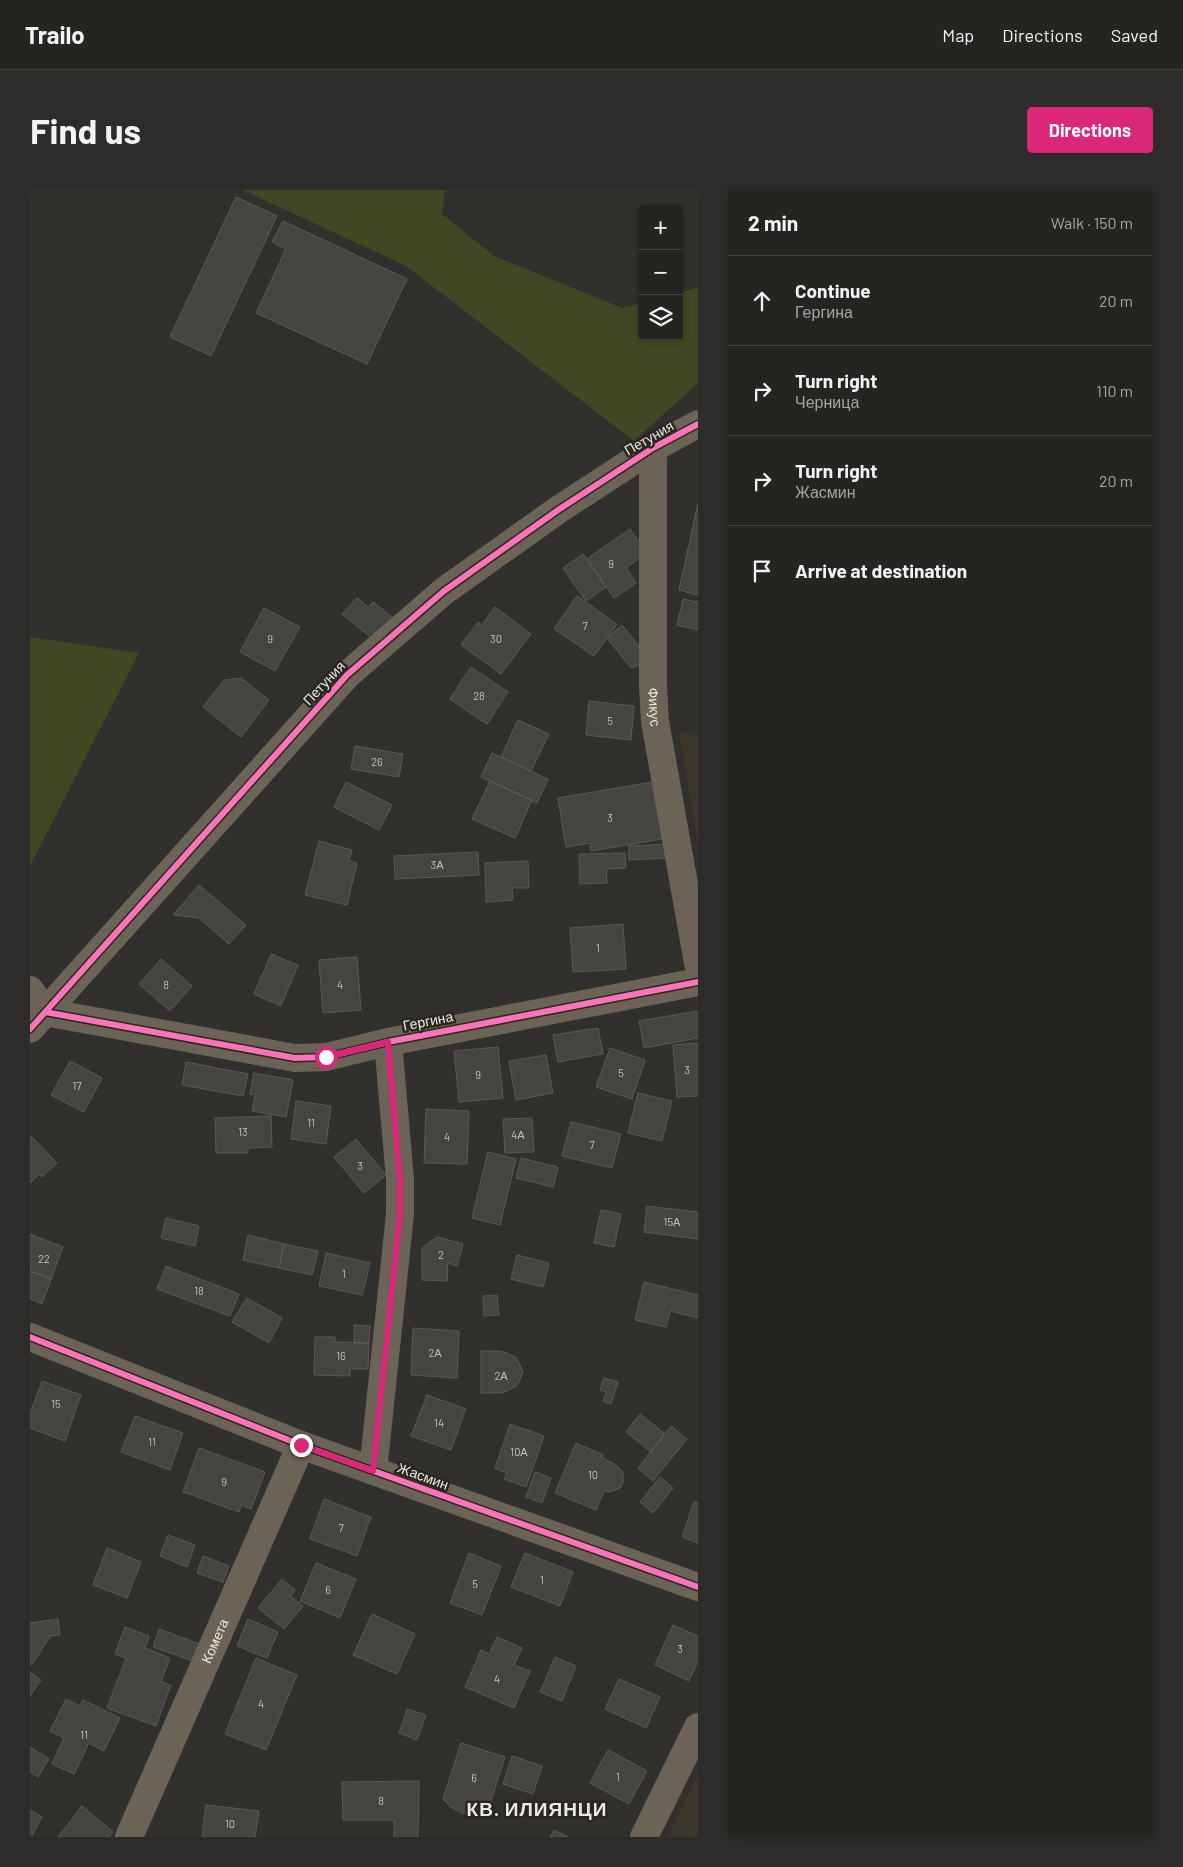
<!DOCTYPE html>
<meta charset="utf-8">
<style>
body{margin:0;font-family:Barlow,sans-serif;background:#2d2c2a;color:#f1f3f6}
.controls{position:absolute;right:15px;top:15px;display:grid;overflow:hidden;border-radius:5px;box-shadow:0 2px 8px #0003}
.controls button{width:45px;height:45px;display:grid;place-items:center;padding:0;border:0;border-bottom:1px solid #42413f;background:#252421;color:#f1f3f6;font:25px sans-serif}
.stop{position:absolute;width:15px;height:15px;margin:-11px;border:4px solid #db2777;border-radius:50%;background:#fff}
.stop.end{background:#db2777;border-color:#fff;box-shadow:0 1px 5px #0008}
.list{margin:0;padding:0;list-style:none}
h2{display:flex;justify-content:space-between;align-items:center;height:65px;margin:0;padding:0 20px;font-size:21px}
h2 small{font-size:16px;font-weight:400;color:#a3a4a5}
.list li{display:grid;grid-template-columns:32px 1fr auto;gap:15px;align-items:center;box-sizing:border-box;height:90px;padding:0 20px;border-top:1px solid #42413f}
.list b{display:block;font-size:19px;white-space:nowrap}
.list p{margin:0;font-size:16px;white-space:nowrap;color:#a3a4a5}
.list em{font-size:16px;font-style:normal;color:#a3a4a5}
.icon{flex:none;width:28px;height:28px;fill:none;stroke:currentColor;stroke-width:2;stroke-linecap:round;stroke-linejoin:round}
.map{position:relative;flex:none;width:668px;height:1647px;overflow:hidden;border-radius:5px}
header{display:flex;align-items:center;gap:30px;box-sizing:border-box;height:70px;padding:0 25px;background:#252421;border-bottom:1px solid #42413f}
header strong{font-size:24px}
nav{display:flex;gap:28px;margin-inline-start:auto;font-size:18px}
.intro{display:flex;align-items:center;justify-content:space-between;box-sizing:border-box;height:120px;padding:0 30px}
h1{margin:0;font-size:35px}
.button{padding:12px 22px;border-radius:5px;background:#db2777;color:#fff;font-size:18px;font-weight:700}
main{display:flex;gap:30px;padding:0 30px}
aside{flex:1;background:#252421;border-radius:5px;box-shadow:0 2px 8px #0003}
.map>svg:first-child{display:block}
.built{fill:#3d372b}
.green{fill:#3f4822}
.building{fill:#464441;stroke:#5a5956}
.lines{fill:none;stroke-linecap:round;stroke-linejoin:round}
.minor{stroke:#6a6356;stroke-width:28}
.cycleway-casing{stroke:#2a2720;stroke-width:9}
.cycleway{stroke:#fb73b8;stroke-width:6}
.route{stroke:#db2777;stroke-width:6}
.labels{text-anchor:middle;stroke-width:5;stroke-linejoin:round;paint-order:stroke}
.number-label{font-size:11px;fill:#c2c0bb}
.street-label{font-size:14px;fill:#ebe9e4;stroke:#2a2720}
.district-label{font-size:19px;font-weight:bold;letter-spacing:1px;fill:#ebe9e4;stroke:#2a2720}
</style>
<header>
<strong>Trailo</strong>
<nav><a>Map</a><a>Directions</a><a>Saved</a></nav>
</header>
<div class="intro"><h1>Find us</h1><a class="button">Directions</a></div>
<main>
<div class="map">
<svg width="668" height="1647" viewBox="0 0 668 1647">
<rect width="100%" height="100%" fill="#31302c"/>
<!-- built -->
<path class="built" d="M 649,542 L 668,546 L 668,652 Z
M 668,1586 L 668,1647 L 638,1647 Z"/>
<!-- green -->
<path class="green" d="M 213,0 L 415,0 L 412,24 L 464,66 L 592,118 L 612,113 L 612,146 L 649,146 L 649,103 L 668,97 L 668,193 L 604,251 L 376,76 Z
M 0,447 L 109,463 L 0,676 Z"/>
<!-- building -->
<path class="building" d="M 206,7 L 247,26 L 181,166 L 140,147 Z
M 253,31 L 377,89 L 337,174 L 226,123 L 256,59 L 242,52 Z
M 668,313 L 668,405 L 649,400 Z
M 600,339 L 617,363 L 596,378 L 606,393 L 584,408 L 557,369 Z
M 553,364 L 576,397 L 556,411 L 533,378 Z
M 547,406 L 587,434 L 564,466 L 524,439 Z
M 327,408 L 338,417 L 343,412 L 363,428 L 344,450 L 312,424 Z
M 653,409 L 668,412 L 668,440 L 647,435 Z
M 465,417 L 501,444 L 471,484 L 431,455 L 448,432 L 452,435 Z
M 234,418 L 270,437 L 245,481 L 210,462 Z
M 592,435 L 613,461 L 609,475 L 601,478 L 577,448 Z
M 441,477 L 478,502 L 457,534 L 420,509 Z
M 211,488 L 239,510 L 211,547 L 173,517 L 194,490 Z
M 559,511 L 604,516 L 601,550 L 556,545 Z
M 488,530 L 519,544 L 501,581 L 471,567 Z
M 325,556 L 373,564 L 369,587 L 321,579 Z
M 462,563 L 518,589 L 507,613 L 451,587 Z
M 460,591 L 502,610 L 485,648 L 442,629 Z
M 316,592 L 362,615 L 349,640 L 304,617 Z
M 622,592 L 632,649 L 561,661 L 560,653 L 536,657 L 528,608 Z
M 289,651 L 322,660 L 319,671 L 327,673 L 317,715 L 275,705 Z
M 636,654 L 637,668 L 599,670 L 599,656 Z
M 448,662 L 449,685 L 365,689 L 364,666 Z
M 595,663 L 596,678 L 576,679 L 577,693 L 550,694 L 549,664 Z
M 498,671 L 499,698 L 482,698 L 483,710 L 456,712 L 455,673 Z
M 169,695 L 216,735 L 199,754 L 169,728 L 143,725 Z
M 593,734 L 596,779 L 543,782 L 540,738 Z
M 241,764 L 268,775 L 251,816 L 224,804 Z
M 327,767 L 331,820 L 293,823 L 289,770 Z
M 131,769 L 162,796 L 140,821 L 109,794 Z
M 668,821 L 668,848 L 614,858 L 609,831 Z
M 568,838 L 573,864 L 528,872 L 523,845 Z
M 668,853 L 668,906 L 647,907 L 643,855 Z
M 468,857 L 473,908 L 429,912 L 424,861 Z
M 580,858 L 615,870 L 602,909 L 566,897 Z
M 516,865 L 523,903 L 486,910 L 479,871 Z
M 40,871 L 72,888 L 54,922 L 21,905 Z
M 156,872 L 218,884 L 213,906 L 152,895 Z
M 224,883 L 263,890 L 256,927 L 222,921 L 225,905 L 220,904 Z
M 608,903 L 642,911 L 632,951 L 598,943 Z
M 266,911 L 301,916 L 296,954 L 261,949 Z
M 396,919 L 439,921 L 437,974 L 394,973 Z
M 241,926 L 242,957 L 218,958 L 218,963 L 186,963 L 185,928 Z
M 502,928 L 504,962 L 475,963 L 473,929 Z
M 541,932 L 591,944 L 582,978 L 532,966 Z
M 0,945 L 27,973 L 12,987 L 9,984 L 0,993 Z
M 326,949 L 356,985 L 334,1003 L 304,967 Z
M 458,962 L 486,969 L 470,1035 L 442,1028 Z
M 491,968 L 528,977 L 523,997 L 486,988 Z
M 617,1016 L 668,1022 L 668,1049 L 614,1042 Z
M 571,1020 L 591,1024 L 584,1057 L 564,1053 Z
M 136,1028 L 169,1036 L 165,1056 L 131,1048 Z
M 0,1044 L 33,1057 L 21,1089 L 0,1081 Z
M 218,1045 L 254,1054 L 249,1078 L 213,1070 Z
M 407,1047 L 433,1054 L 427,1076 L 418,1073 L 417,1091 L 392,1090 L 392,1058 Z
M 254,1054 L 288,1061 L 282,1085 L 249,1078 Z
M 296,1063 L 340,1073 L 332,1105 L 289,1096 Z
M 487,1065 L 519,1073 L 513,1097 L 481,1089 Z
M 136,1076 L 209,1104 L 200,1126 L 127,1099 Z
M 0,1081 L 21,1089 L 12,1114 L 0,1109 Z
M 614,1092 L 668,1105 L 668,1128 L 640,1121 L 636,1137 L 605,1130 Z
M 467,1105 L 469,1125 L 454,1126 L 453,1106 Z
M 217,1108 L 252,1128 L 239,1153 L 202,1132 Z
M 324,1135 L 340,1136 L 339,1153 L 324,1153 Z
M 383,1138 L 429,1141 L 427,1188 L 381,1185 Z
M 285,1147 L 305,1147 L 305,1152 L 339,1153 L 338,1179 L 320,1179 L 320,1186 L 284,1185 Z
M 451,1161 L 471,1161 L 486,1167 L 493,1182 L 487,1196 L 472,1203 L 451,1203 Z
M 574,1188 L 588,1192 L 581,1214 L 573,1211 L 576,1202 L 570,1200 Z
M 12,1191 L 51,1205 L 35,1251 L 0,1238 L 0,1224 Z
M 397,1205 L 436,1219 L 421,1260 L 381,1246 Z
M 610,1224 L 635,1244 L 621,1262 L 596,1242 Z
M 105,1226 L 153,1243 L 140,1280 L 91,1262 Z
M 480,1234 L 514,1246 L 496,1297 L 474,1289 L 477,1283 L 465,1278 Z
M 641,1236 L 657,1249 L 623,1291 L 608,1278 Z
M 546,1253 L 573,1265 L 572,1268 L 585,1274 L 593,1282 L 593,1293 L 590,1298 L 580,1302 L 574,1301 L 566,1320 L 525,1303 Z
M 169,1258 L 235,1282 L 221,1319 L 211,1315 L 209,1322 L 153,1302 Z
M 505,1282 L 521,1288 L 512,1313 L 496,1307 Z
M 630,1287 L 643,1298 L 623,1323 L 610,1312 Z
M 294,1309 L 341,1327 L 327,1366 L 280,1349 Z
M 664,1312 L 668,1313 L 668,1353 L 652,1347 Z
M 138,1345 L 165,1355 L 157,1377 L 130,1366 Z
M 77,1358 L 111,1372 L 97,1408 L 63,1395 Z
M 439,1363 L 471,1376 L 452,1425 L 420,1413 Z
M 495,1363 L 543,1382 L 530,1416 L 481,1397 Z
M 173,1366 L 199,1376 L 193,1392 L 167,1383 Z
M 286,1373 L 326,1389 L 310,1428 L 270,1411 Z
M 252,1389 L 265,1400 L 260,1406 L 273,1416 L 254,1439 L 228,1418 Z
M 342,1424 L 385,1444 L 367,1484 L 323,1465 Z
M 28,1429 L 30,1445 L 20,1446 L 2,1475 L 0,1474 L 0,1433 Z
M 218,1429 L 248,1442 L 237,1468 L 207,1456 Z
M 643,1435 L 668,1446 L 668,1471 L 659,1491 L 625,1475 Z
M 95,1437 L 119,1446 L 115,1458 L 140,1468 L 131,1492 L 141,1495 L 126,1536 L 77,1518 L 96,1468 L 85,1464 Z
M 129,1439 L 169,1454 L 163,1471 L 123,1457 Z
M 467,1447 L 492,1458 L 484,1475 L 500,1481 L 484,1518 L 435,1497 L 451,1460 L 459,1464 Z
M 525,1467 L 546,1476 L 532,1511 L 510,1502 Z
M 226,1468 L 267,1485 L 236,1560 L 195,1544 Z
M 0,1482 L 11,1490 L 0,1506 Z
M 589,1489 L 630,1507 L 616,1538 L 575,1519 Z
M 36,1509 L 50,1516 L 53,1510 L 90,1528 L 74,1561 L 59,1553 L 44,1584 L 22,1574 L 34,1548 L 20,1541 Z
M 377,1519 L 396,1525 L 387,1550 L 369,1543 Z
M 431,1553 L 475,1567 L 457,1623 L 445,1625 L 432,1623 L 421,1617 L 413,1609 Z
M 0,1557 L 19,1569 L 8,1587 L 0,1582 Z
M 578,1560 L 617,1581 L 599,1614 L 560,1593 Z
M 482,1566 L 512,1576 L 503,1604 L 473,1594 Z
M 389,1591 L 388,1647 L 364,1647 L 364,1630 L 313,1630 L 312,1592 Z
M 176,1615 L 229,1621 L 225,1647 L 172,1647 Z
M 52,1616 L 83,1642 L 79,1647 L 28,1647 Z
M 0,1620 L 12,1627 L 1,1647 L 0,1647 Z
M 524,1640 L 538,1647 L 520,1647 Z"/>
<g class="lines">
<!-- minor -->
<g class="minor">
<path id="s1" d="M 623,258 L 623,497 L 625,531 L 668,773"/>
<path d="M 0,800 L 15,822 L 265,868 L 296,867 L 358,852 L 668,792"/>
<path d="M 0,839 L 317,485 L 414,401 L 528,320 L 623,258 L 668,234"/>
<path d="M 0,1147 L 271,1255 L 668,1397"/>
<path d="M 343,1281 L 370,1024 L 370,989 L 358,852"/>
<path id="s2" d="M 99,1647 L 271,1255"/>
<path d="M 614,1647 L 668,1537"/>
</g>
<defs>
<path id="cycleway" d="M 15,822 L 265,868 L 296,867 L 358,852 L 668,792
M 0,839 L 317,485 L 414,401 L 528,320 L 623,258 L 668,234
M 0,1147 L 271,1255 L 668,1397"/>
</defs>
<!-- cycleway casing -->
<use href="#cycleway" class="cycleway-casing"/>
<!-- cycleway -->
<use href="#cycleway" class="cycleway"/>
</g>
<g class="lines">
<!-- route -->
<path class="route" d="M 271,1255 L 343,1281 L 370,1024 L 370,989 L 358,852 L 296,867"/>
</g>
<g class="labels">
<!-- number labels -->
<g class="number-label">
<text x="581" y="378">9</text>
<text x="555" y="440">7</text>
<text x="240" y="453">9</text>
<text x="466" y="453">30</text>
<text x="449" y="510">28</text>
<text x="580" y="535">5</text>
<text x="347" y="576">26</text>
<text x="580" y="632">3</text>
<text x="407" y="679">3А</text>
<text x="568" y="762">1</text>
<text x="136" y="799">8</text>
<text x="310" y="799">4</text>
<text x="657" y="884">3</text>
<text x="591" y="887">5</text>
<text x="448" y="889">9</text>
<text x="47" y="900">17</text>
<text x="281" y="937">11</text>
<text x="213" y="946">13</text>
<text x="488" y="949">4А</text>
<text x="417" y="951">4</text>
<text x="562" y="959">7</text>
<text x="330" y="980">3</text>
<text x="642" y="1036">15А</text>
<text x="411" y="1069">2</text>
<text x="14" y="1073">22</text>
<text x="314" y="1088">1</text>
<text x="169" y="1105">18</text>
<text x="405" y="1167">2А</text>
<text x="311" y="1170">16</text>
<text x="471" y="1190">2А</text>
<text x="26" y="1218">15</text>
<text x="409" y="1237">14</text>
<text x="122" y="1256">11</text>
<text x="489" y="1266">10А</text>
<text x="563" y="1289">10</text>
<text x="194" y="1296">9</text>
<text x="311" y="1342">7</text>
<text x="512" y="1394">1</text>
<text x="445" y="1398">5</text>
<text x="298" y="1404">6</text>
<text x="650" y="1463">3</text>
<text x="467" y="1493">4</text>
<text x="231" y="1518">4</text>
<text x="54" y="1549">11</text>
<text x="588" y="1591">1</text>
<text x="444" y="1592">6</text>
<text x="351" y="1615">8</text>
<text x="200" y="1638">10</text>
</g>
<!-- street labels -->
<g class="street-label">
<text transform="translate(619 248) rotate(-30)" y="5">Петуния</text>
<text transform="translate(294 493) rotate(-47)" y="5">Петуния</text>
<text dy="5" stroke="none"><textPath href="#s1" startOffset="259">Фикус</textPath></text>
<text transform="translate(398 831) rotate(-11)" y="5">Гергина</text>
<text transform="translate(393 1286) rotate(20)" y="5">Жасмин</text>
<text dy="5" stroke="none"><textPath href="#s2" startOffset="214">Комета</textPath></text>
</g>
<!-- district labels -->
<g class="district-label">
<text x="507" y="1626">КВ. ИЛИЯНЦИ</text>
</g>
</g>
</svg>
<div class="controls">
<button>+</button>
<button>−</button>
<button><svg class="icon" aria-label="layers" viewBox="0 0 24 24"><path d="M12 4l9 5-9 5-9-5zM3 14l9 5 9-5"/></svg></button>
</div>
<div class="stop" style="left:296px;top:867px"></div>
<div class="stop end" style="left:271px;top:1255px"></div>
</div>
<aside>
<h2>2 min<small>Walk · 150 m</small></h2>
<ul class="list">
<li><svg class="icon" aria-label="ahead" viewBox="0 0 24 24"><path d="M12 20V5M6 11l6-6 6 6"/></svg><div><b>Continue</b><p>Гергина</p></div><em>20 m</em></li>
<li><svg class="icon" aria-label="right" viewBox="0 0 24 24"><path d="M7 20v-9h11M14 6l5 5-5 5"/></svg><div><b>Turn right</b><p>Черница</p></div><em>110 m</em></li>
<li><svg class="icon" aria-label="right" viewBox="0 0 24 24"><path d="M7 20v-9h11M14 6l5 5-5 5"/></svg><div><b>Turn right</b><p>Жасмин</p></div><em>20 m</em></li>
<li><svg class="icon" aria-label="arrive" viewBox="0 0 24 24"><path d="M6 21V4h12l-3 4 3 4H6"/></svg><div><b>Arrive at destination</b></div></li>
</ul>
</aside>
</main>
